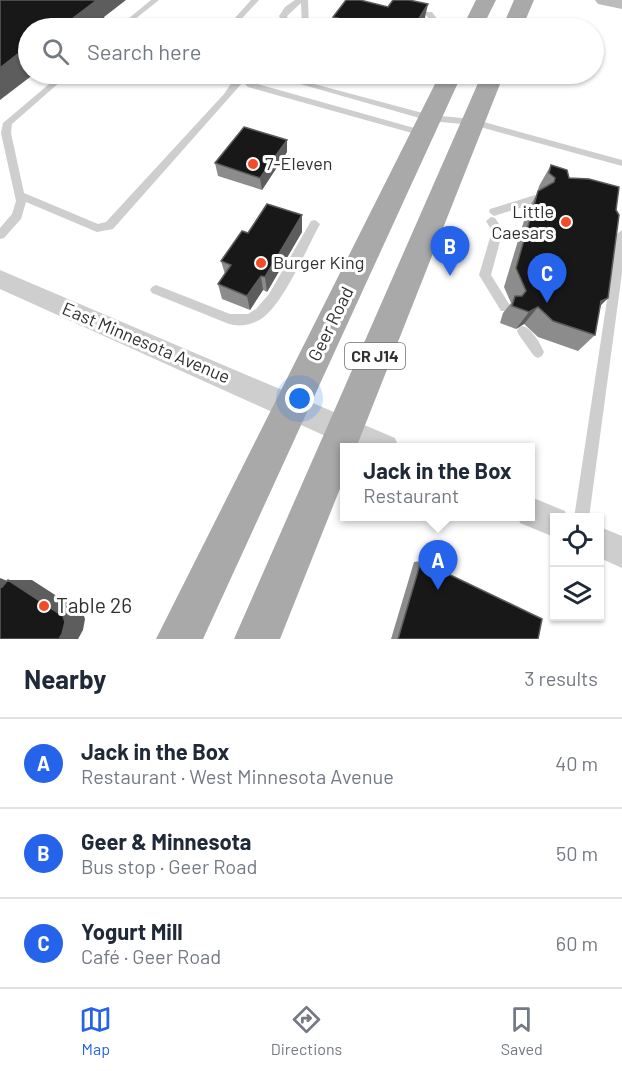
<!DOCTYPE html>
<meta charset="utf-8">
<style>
body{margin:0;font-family:Barlow,sans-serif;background:#f2f2f3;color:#1f2937}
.controls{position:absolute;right:18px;bottom:18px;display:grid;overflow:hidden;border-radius:0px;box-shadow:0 2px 4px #0004}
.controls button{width:54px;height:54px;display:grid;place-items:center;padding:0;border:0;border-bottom:2px solid #e0e1e3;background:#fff;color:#1f2937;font:30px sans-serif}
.you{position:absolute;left:300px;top:399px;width:21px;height:21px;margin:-15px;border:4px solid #fff;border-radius:50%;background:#1a73e8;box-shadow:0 0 0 9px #1a73e833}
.badge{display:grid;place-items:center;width:39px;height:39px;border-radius:50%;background:#2563eb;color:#fff;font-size:20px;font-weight:700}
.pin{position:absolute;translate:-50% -50px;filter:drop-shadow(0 2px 3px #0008)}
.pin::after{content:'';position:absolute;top:32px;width:21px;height:18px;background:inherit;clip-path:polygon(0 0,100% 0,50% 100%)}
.popup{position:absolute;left:340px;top:443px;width:195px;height:78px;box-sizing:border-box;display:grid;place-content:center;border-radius:0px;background:#fff;filter:drop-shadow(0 2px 4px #0005);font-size:20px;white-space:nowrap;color:#747a83}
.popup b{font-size:22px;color:#1f2937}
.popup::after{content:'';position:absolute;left:50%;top:100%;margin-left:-12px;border:12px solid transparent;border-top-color:#fff}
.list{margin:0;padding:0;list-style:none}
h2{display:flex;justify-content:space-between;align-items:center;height:78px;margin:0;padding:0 24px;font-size:26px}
h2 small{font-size:20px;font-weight:400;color:#747a83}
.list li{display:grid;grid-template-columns:39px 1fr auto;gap:18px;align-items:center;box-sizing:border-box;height:90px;padding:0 24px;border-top:2px solid #e0e1e3}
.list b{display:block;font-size:22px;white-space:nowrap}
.list p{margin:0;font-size:20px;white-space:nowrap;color:#747a83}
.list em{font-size:20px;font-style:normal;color:#747a83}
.icon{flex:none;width:33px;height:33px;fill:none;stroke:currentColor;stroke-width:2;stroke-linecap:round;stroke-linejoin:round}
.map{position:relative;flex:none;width:622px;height:639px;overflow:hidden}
.search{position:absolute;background:#fff;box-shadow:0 2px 4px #0004;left:18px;right:18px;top:18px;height:66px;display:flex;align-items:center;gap:15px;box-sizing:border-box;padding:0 21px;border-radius:33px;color:#747a83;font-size:22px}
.sheet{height:348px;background:#fff}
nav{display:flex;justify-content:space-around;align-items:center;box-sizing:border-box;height:84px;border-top:2px solid #e0e1e3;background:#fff;font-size:16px;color:#747a83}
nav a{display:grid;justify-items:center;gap:3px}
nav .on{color:#2563eb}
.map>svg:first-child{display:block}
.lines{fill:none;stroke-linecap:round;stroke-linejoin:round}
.lane{fill:#cecece;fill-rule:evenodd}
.street{fill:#cecece;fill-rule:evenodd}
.secondary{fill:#bbb;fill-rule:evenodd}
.primary{fill:#a9a9a9;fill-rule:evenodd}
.wall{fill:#8c8c8c}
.shaded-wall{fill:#5d5d5d}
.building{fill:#181818;stroke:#5d5d5d;stroke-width:1.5}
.poi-dot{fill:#f34a28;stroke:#fff;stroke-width:2}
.labels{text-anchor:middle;stroke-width:6;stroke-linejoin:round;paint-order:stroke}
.shield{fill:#fff;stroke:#6f6f6f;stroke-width:1.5}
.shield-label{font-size:16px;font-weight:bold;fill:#313131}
.poi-label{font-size:18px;fill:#313131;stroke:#fff;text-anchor:start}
.street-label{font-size:18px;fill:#313131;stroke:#fff}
.near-poi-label{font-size:21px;fill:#313131;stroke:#fff;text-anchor:start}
</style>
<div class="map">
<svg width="622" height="639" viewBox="0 0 622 639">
<rect width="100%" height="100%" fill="#fff"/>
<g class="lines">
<!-- lane -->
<path class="lane" d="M 151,0 L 159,0 L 124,28 L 117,28 Z
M 251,0 L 259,0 L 233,28 L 226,28 Z
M 295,0 L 308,0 L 309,28 L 293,28 L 282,23 L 279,16 L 285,7 ZM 301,3 L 302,27 L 289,22 L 287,16 Z
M 426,12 L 432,12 L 438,20 L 434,28 L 427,28 L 430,20 L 425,14 Z
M 61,74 L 69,74 L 12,124 L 11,133 L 24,193 L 98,224 L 106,222 L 224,94 L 232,82 L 210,76 L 209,74 L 221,74 L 235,77 L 238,74 L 253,74 L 248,77 L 254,83 L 425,131 L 427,133 L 422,136 L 419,135 L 248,87 L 243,82 L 113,229 L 97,232 L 26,202 L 21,219 L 4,238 L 0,239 L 0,228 L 12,214 L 16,201 L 1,133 L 3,123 Z
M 265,74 L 277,74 L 430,115 L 473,119 L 622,160 L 622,166 L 473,125 L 430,121 Z
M 535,195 L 540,199 L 539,202 L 494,216 L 489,212 L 490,209 Z
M 491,217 L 495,218 L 503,230 L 491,275 L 511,307 L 509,311 L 501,311 L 479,275 L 492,231 L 486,221 Z
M 315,220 L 320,224 C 307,248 283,305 261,319 C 251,325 240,327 229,324 L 152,293 L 150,290 L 152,287 L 156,285 L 230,314 L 248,314 L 256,309 L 269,294 L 311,221 Z
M 622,230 L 622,273 L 589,518 L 574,518 L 617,234 Z
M 523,326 C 532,329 540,343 544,352 L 542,356 L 538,358 L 534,356 L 519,335 L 517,331 L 519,327 Z"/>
<!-- street -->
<path class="street" d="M 0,270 L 395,438 L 399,448 L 352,448 L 0,289 Z
M 531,497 L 565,511 L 567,518 L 554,518 L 554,537 L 520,523 L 518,516 L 531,516 Z
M 600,527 L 622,536 L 622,568 L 600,558 Z"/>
<!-- secondary -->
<path class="secondary" d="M 595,0 L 622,0 L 622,9 L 598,4 Z"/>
<!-- primary -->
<path class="primary" d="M 476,0 L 496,0 L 482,28 L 462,28 Z
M 514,0 L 534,0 L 522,28 L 502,28 Z
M 440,74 L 462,74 L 203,639 L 156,639 Z
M 482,74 L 504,74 L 356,448 L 345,448 L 345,476 L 280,639 L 234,639 Z"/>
</g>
<!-- wall -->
<path class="wall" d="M 333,17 L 424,22 L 420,28 L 332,28 Z
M 287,152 L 262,190 L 218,176 L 215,163 Z
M 551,165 L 616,210 L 608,298 L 600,306 L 595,335 L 578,351 L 538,337 L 524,324 L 516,329 L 500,323 L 503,313 L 511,303 L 504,287 L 527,211 L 537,194 L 539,186 Z
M 302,232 L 267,292 L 263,290 L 250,310 L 222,299 L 218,284 L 225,274 L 221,261 L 248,233 Z
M 421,561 L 538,639 L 391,639 L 414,562 Z"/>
<!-- shaded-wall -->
<path class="shaded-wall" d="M 97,0 L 126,0 L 104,17 L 106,22 L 97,28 L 60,28 Z
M 428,4 L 424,22 L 420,28 L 413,28 Z
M 28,46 L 28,74 L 34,74 L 0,100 L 0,68 Z
M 287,140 L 287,152 L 262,190 L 260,178 Z
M 302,215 L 302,232 L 267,292 L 265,277 Z
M 261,276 L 263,290 L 250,310 L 247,296 Z
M 608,298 L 591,315 L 601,301 Z
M 538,307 L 524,324 L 516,329 L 529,312 Z
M 0,578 L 10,582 L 8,580 L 32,580 L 83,613 L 85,619 L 83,630 L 78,639 L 59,639 L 2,587 L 0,586 Z"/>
<!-- building -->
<path class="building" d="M 0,0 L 97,0 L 60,28 L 28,28 L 28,46 L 0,68 Z
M 346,0 L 360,0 L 388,7 L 393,0 L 409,0 L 428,4 L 413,28 L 403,28 L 381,23 L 379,28 L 333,17 Z
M 244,127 L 287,140 L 260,178 L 215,163 Z
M 551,165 L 567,170 L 569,178 L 589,179 L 619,187 L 616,210 L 619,215 L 608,298 L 601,301 L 595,335 L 553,321 L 538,307 L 529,312 L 512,306 L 515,296 L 522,296 L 526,291 L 516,268 L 538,191 L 554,182 L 555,178 L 549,173 Z
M 267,204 L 302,215 L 265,277 L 261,276 L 247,296 L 218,284 L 231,265 L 221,261 L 242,231 L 248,233 Z
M 421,561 L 542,619 L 538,639 L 398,639 Z
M 8,580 L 63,616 L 65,622 L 62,634 L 59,639 L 0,639 L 0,586 L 2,587 Z"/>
<!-- markers -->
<g class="poi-dot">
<circle cx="253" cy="164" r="6"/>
<circle cx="566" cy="222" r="6"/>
<circle cx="261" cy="263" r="6"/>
<circle cx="44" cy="606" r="6"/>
</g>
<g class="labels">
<!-- shield labels -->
<rect class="shield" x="345" y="343" width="60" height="26" rx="4.5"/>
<g class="shield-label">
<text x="375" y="362">CR J14</text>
</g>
<!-- poi labels -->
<g class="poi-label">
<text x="265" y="170">7-Eleven</text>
<text x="554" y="218" text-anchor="end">Little<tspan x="554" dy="21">Caesars</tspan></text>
<text x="273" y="269">Burger King</text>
</g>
<!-- street labels -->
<g class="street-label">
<text transform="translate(331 324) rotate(-64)" y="6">Geer Road</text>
<text transform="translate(146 343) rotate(23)" y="6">East Minnesota Avenue</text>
</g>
<!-- near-poi labels -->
<g class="near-poi-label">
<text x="56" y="613">Table 26</text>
</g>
</g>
</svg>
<div class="controls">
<button><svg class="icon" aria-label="locate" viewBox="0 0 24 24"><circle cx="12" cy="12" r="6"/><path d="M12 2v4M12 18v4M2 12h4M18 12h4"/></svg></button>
<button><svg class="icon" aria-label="layers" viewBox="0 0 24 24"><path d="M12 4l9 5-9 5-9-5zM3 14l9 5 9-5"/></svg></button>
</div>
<div class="you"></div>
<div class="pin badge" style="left:438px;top:590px">A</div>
<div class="popup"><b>Jack in the Box</b>Restaurant</div>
<div class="pin badge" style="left:450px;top:276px">B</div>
<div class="pin badge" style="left:547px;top:303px">C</div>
<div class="search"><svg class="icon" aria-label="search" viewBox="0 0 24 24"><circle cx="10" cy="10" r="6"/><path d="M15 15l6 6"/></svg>Search here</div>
</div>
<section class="sheet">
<h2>Nearby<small>3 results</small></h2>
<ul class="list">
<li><span class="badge">A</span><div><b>Jack in the Box</b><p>Restaurant · West Minnesota Avenue</p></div><em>40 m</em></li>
<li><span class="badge">B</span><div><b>Geer &amp; Minnesota</b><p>Bus stop · Geer Road</p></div><em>50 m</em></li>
<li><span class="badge">C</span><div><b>Yogurt Mill</b><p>Café · Geer Road</p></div><em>60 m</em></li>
</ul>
</section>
<nav>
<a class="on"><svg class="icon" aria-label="map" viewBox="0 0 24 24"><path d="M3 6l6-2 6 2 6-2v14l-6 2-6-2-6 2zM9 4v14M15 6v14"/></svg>Map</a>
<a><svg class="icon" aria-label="directions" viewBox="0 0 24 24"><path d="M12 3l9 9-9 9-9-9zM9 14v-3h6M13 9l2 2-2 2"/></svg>Directions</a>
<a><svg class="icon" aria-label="saved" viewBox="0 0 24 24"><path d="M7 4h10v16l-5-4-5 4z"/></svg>Saved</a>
</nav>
